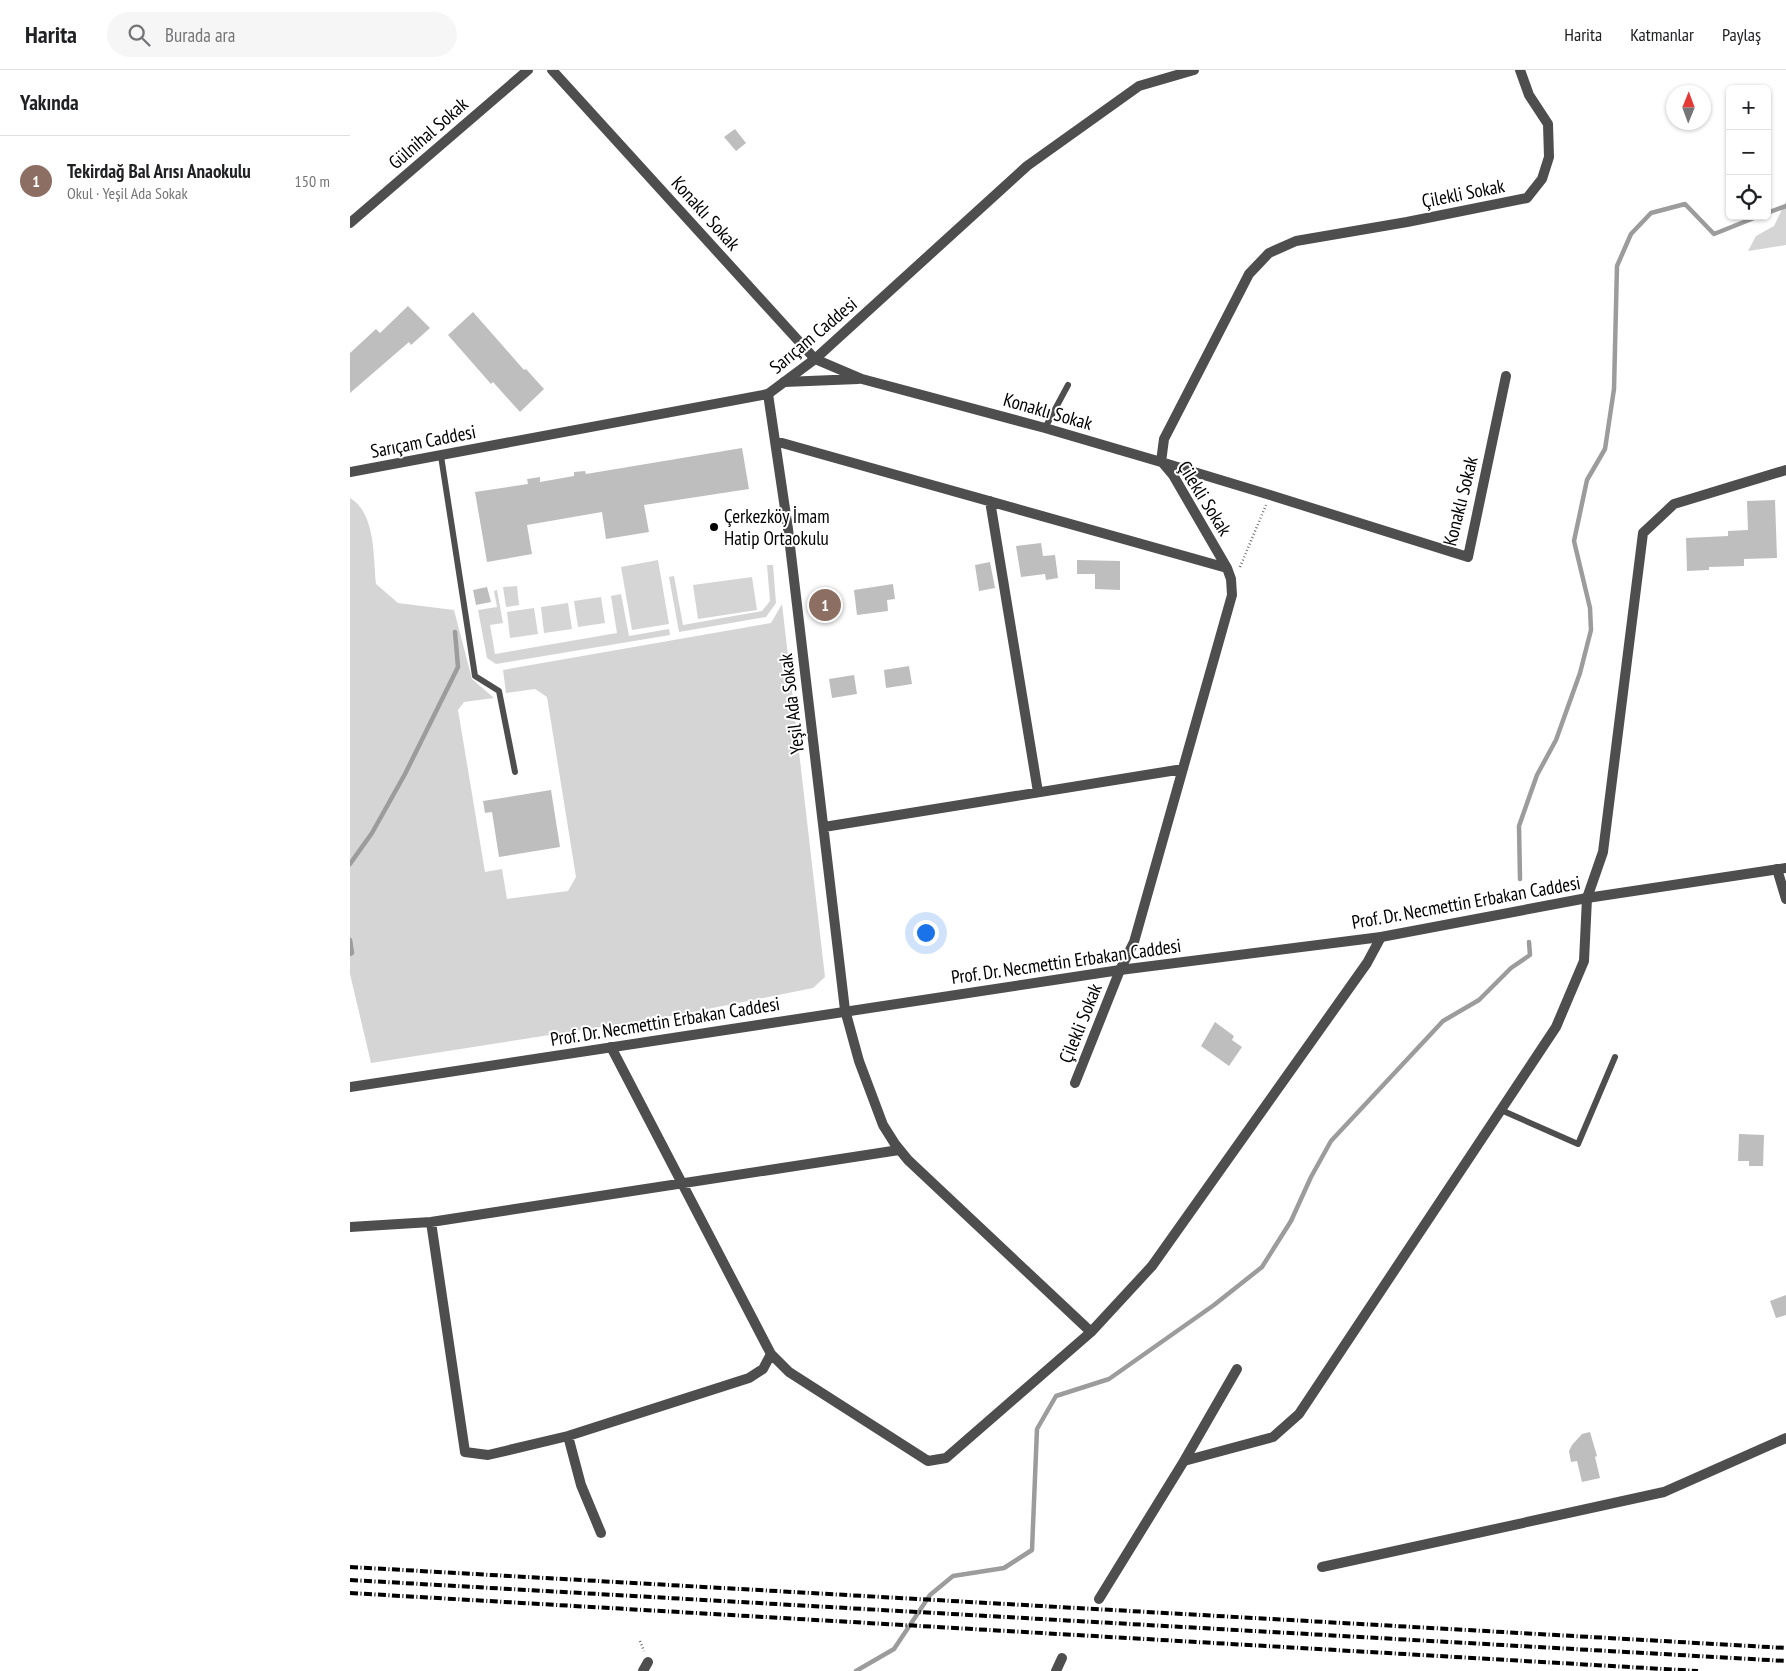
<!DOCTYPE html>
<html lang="tr">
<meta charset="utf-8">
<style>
body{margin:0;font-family:"PT Sans Narrow",sans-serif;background:#f6f6f6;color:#202124}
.controls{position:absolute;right:15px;top:15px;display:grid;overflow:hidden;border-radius:8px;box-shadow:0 1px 4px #0004}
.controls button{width:45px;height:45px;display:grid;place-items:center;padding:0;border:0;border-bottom:1px solid #e0e0e0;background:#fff;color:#202124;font:25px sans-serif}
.compass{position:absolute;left:1316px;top:15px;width:45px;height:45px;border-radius:50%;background:#fff;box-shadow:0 1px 4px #0004;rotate:1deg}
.you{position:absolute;left:575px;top:862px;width:18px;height:18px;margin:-12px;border:4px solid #fff;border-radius:50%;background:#1a73e8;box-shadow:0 0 0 8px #1a73e833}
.badge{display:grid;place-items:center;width:32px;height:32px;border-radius:50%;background:#d93025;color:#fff;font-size:16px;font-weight:700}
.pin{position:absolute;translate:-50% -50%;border:2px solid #fff;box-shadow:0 1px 5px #0006}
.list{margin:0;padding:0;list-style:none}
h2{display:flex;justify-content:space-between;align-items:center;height:65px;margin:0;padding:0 20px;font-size:21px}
h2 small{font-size:16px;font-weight:400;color:#757577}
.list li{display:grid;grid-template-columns:32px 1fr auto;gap:15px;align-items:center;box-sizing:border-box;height:90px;padding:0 20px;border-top:1px solid #e0e0e0}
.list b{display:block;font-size:19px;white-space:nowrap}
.list p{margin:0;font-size:16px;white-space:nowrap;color:#757577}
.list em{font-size:16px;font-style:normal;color:#757577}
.icon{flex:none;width:28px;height:28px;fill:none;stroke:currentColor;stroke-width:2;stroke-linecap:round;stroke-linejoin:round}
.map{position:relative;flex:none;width:1436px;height:1601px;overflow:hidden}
header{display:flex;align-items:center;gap:30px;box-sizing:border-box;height:70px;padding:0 25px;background:#fff;border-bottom:1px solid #e0e0e0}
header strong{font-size:24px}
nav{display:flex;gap:28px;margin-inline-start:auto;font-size:18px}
.search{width:350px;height:45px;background:#f6f6f6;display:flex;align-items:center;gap:12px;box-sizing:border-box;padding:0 18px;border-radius:28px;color:#757577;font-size:19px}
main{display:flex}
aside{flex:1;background:#fff}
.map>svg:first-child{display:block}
.green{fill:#d5d5d5}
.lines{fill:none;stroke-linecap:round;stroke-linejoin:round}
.stream{stroke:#9c9c9c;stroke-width:4.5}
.building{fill:#bebebe}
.path{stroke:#707070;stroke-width:2.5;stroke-dasharray:1 2.5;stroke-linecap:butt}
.service{stroke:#4e4e4e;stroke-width:6}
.minor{stroke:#4e4e4e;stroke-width:10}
.tertiary{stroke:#4e4e4e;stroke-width:10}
.rail{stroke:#000;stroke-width:4;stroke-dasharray:8 2.5 1 2.5;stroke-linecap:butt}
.poi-dot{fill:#000;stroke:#fff;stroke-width:2}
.labels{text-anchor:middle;stroke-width:4;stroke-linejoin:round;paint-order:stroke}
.street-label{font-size:19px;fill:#000;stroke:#fff}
.poi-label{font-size:19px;fill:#000;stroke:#fff;text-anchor:start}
</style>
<header>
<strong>Harita</strong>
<div class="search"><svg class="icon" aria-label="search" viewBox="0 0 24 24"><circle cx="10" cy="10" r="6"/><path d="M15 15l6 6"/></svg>Burada ara</div>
<nav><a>Harita</a><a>Katmanlar</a><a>Paylaş</a></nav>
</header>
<main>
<aside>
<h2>Yakında<small></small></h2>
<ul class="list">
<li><span class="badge" style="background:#8d6e63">1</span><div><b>Tekirdağ Bal Arısı Anaokulu</b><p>Okul · Yeşil Ada Sokak</p></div><em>150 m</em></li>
</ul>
</aside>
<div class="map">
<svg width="1436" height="1601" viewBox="0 0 1436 1601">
<rect width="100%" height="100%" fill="#fff"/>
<!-- green -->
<path class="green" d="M 1436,131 L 1436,175 L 1398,181 L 1406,166 L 1424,156 Z
M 0,428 C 26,444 23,486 26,514 L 48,533 L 104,540 L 122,609 L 144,628 L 114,632 L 108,640 L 135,802 L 152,799 L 157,829 L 218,821 L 226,807 L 197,627 L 185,619 L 156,623 L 153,600 L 421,553 L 432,534 L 475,907 L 463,918 L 327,945 L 21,993 L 0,904 Z
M 308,490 L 319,554 L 282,560 L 271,497 Z
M 417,495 L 423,495 L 426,533 L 416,547 L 329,562 L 319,507 L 324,506 L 333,555 L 412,541 L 420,531 Z
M 402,507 L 407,540 L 348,549 L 343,515 Z
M 167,516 L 169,535 L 156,537 L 153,517 Z
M 147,520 L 153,553 L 140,555 L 145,584 L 267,563 L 261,526 L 271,524 L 279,566 L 319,559 L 320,565 L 146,594 L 137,588 L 128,540 L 147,537 L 144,521 Z
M 251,527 L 255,553 L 228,557 L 224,531 Z
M 218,533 L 222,559 L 194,563 L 191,537 Z
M 184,538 L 188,564 L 160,568 L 157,542 Z"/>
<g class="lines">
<!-- stream -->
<path class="stream" d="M 1417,143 L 1436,136
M 0,794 L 22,763 L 55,704 L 108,597 L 105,562
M 1170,809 L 1169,756 L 1187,705 L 1206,670 L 1230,603 L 1241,560 L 1240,538 L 1224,471 L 1237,410 L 1255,379 L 1264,319 L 1267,196 L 1281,164 L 1301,143 L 1335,134 L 1364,164 L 1409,146
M 0,870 L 2,883 L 0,884
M 506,1601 L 544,1579 L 580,1525 L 603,1506 L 654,1498 L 682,1480 L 687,1359 L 706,1326 L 759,1309 L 864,1235 L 912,1197 L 941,1151 L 961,1107 L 981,1071 L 1093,951 L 1129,930 L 1161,898 L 1180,885 L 1179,872"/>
</g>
<!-- building -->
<path class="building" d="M 385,59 L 396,73 L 386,81 L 374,67 Z
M 58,236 L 80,258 L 61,275 L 59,272 L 0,323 L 0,283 L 26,259 L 30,263 Z
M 123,242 L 174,300 L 176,299 L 194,319 L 170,342 L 143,312 L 141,314 L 98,265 Z
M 392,378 L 399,419 L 294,435 L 299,462 L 256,469 L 252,442 L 177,455 L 182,484 L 137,492 L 125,422 L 178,414 L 177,409 L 190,407 L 190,412 L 224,406 L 224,402 L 235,401 L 236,404 Z
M 1425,430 L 1427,488 L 1394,489 L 1394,496 L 1359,497 L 1359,500 L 1337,501 L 1336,468 L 1378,466 L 1378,461 L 1398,460 L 1397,431 Z
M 691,473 L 693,486 L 705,485 L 708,508 L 696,510 L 695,504 L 671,507 L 666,476 Z
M 727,490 L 770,491 L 770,520 L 745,519 L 745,504 L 727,504 Z
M 640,492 L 645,518 L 629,521 L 625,495 Z
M 543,514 L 545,529 L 537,530 L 538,541 L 507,545 L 504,520 Z
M 137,517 L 141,532 L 126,535 L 123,520 Z
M 559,596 L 562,614 L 536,618 L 534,600 Z
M 504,605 L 507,624 L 482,628 L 479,609 Z
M 201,720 L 210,777 L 149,787 L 142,742 L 135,743 L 133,731 Z
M 865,952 L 884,966 L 882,970 L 892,977 L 879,996 L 851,976 Z
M 1389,1064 L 1414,1065 L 1413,1096 L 1399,1096 L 1399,1091 L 1388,1091 Z
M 1436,1225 L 1436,1245 L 1426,1248 L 1420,1231 Z
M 1240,1362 L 1247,1386 L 1245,1387 L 1250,1408 L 1232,1412 L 1227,1391 L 1221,1392 L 1219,1381 L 1222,1375 L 1232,1364 Z"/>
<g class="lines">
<!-- path -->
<path class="path" d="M 890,497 L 916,435
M 290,1571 L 294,1581"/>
<!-- service -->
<path class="service" d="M 695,358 L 718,315
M 91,386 L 125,606 L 149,621 L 165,702
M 1151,1040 L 1228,1074 L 1265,987"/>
<!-- minor -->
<path class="minor" d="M 202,0 L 465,289 L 512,309 L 695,358 L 811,392 L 920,425 L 1118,487 L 1156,306
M 0,153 L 178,0
M 434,312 L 508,309
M 418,324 L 438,459 L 495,940 L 509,991 L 533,1055 L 545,1074 L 558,1090 L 741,1262
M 425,371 L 877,498
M 811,392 L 814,369 L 899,204 L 919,183 L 946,171 L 1057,152 L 1177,128 L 1192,109 L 1199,87 L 1198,54 L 1179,25 L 1170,0
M 640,431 L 688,722
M 474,757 L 833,699
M 1427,799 L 1436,829
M 725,1013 L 770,900 L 784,872 L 882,525 L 881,509 L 877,498 L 823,405 L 812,392
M 81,1152 L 115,1382 L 138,1385 L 218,1366 L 399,1308 L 413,1299 L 421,1284 L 261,977
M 0,1157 L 81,1152 L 549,1080
M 421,1284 L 439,1302 L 578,1391 L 596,1388 L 741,1262 L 802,1196 L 1017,893 L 1031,867
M 218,1366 L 231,1415 L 251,1463
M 834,1391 L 923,1367 L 949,1344 L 1206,957 L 1234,891 L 1237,828 L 1253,782 L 1293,463 L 1324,434 L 1436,400
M 972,1497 L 1314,1422 L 1436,1368
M 749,1529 L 834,1391 L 887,1299
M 293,1601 L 298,1592
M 706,1601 L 712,1588"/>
<!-- tertiary -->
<path class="tertiary" d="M 0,402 L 418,324 L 465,289 L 677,96 L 789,16 L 844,0
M 0,1017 L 770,900 L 1031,867 L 1237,828 L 1436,798"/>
<!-- rail -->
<path class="rail" d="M 0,1497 L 1436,1578
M 0,1510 L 1436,1591
M 0,1523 L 1348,1601"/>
</g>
<!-- markers -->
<circle class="poi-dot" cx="364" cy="457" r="5"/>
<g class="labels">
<!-- street labels -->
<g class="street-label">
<text transform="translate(78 63) rotate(-41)" y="7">Gülnihal Sokak</text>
<text transform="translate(1113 123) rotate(-11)" y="7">Çilekli Sokak</text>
<text transform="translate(356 143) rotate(48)" y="7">Konaklı Sokak</text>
<text transform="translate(463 265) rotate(-40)" y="7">Sarıçam Caddesi</text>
<text transform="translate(698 341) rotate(16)" y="7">Konaklı Sokak</text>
<text transform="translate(73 371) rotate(-11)" y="7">Sarıçam Caddesi</text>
<text transform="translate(855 428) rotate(58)" y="7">Çilekli Sokak</text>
<text transform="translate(1110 431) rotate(-76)" y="7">Konaklı Sokak</text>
<text transform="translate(441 634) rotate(-97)" y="7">Yeşil Ada Sokak</text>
<text transform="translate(1116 832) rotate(-10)" y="7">Prof. Dr. Necmettin Erbakan Caddesi</text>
<text transform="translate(716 891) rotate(-8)" y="7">Prof. Dr. Necmettin Erbakan Caddesi</text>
<text transform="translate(315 951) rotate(-9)" y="7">Prof. Dr. Necmettin Erbakan Caddesi</text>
<text transform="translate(730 953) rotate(-68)" y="7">Çilekli Sokak</text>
</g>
<!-- poi labels -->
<g class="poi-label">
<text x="374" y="453">Çerkezköy İmam<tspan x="374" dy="22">Hatip Ortaokulu</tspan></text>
</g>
</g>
</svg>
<div class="controls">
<button>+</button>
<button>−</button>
<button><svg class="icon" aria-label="locate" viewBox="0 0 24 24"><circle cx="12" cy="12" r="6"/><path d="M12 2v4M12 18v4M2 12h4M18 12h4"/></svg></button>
</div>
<svg class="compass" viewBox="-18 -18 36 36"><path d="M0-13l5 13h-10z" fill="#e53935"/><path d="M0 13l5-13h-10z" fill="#757577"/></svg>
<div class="you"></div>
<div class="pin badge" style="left:475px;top:535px;background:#8d6e63">1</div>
</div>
</main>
